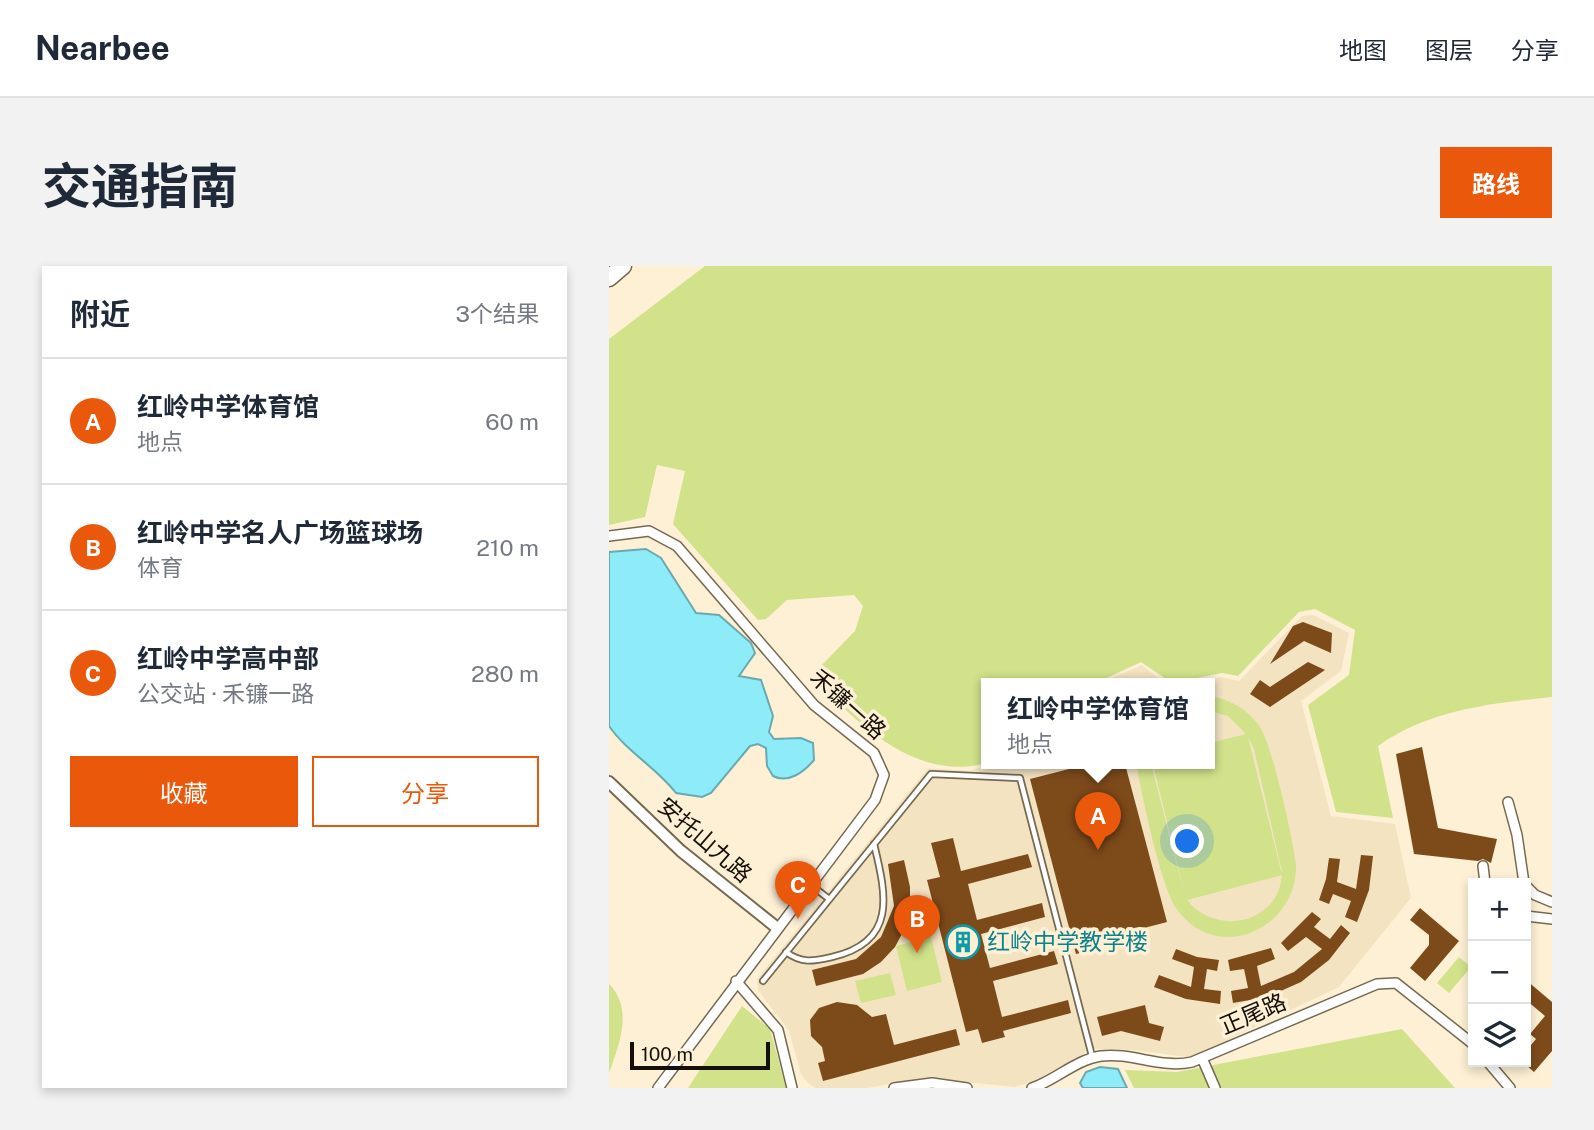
<!DOCTYPE html>
<html lang="zh">
<meta charset="utf-8">
<style>
body{margin:0;font-family:"Public Sans","Noto Sans SC",sans-serif;background:#f2f2f3;color:#1f2937}
.controls{position:absolute;right:21px;bottom:21px;display:grid;overflow:hidden;border-radius:0px;box-shadow:0 4px 10px #0003}
.controls button{width:63px;height:63px;display:grid;place-items:center;padding:0;border:0;border-bottom:2px solid #e0e1e3;background:#fff;color:#1f2937;font:35px sans-serif}
.scale{position:absolute;left:21px;bottom:18px;width:140px;box-sizing:border-box;padding-left:7px;border:4px solid #141007;border-top:0;font-size:19px;line-height:24px;white-space:nowrap;color:#141007;-webkit-text-stroke:5px #fdf0d5;paint-order:stroke}
.you{position:absolute;left:579px;top:576px;width:24px;height:24px;margin:-18px;border:5px solid #fff;border-radius:50%;background:#1a73e8;box-shadow:0 0 0 10px #1a73e833}
.badge{display:grid;place-items:center;width:46px;height:46px;border-radius:50%;background:#ea580c;color:#fff;font-size:23px;font-weight:700}
.pin{position:absolute;translate:-50% -58px;filter:drop-shadow(0 2px 4px #0008)}
.pin::after{content:'';position:absolute;top:37px;width:24px;height:21px;background:inherit;clip-path:polygon(0 0,100% 0,50% 100%)}
.popup{position:absolute;left:372px;top:412px;width:234px;height:91px;box-sizing:border-box;display:grid;place-content:center;border-radius:0px;background:#fff;filter:drop-shadow(0 2px 5px #0005);font-size:23px;white-space:nowrap;color:#747a83}
.popup b{font-size:26px;color:#1f2937}
.popup::after{content:'';position:absolute;left:50%;top:100%;margin-left:-14px;border:14px solid transparent;border-top-color:#fff}
.list{margin:0;padding:0;list-style:none}
h2{display:flex;justify-content:space-between;align-items:center;height:91px;margin:0;padding:0 28px;font-size:30px}
h2 small{font-size:23px;font-weight:400;color:#747a83}
.list li{display:grid;grid-template-columns:46px 1fr auto;gap:21px;align-items:center;box-sizing:border-box;height:126px;padding:0 28px;border-top:2px solid #e0e1e3}
.list b{display:block;font-size:26px;white-space:nowrap}
.list p{margin:0;font-size:23px;white-space:nowrap;color:#747a83}
.list em{font-size:23px;font-style:normal;color:#747a83}
.actions{display:flex;gap:14px;padding:21px 28px}
.actions a{flex:1;padding:16px 0;border:2px solid #ea580c;border-radius:0px;text-align:center;font-size:24px;color:#ea580c}
.actions .main{background:#ea580c;color:#fff}
.icon{flex:none;width:38px;height:38px;fill:none;stroke:currentColor;stroke-width:2;stroke-linecap:round;stroke-linejoin:round}
.map{position:relative;flex:none;width:943px;height:822px;overflow:hidden;border-radius:0px}
header{display:flex;align-items:center;gap:42px;box-sizing:border-box;height:98px;padding:0 35px;background:#fff;border-bottom:2px solid #e0e1e3}
header strong{font-size:33px}
nav{display:flex;gap:38px;margin-inline-start:auto;font-size:24px}
.intro{display:flex;align-items:center;justify-content:space-between;box-sizing:border-box;height:168px;padding:0 42px}
h1{margin:0;font-size:49px}
.button{padding:18px 32px;border-radius:0px;background:#ea580c;color:#fff;font-size:24px;font-weight:700}
main{display:flex;gap:42px;padding:0 42px}
aside{flex:1;background:#fff;border-radius:0px;box-shadow:0 4px 10px #0003}
.map>svg:first-child{display:block}
.built{fill:#f3e3c1}
.green{fill:#d1e28a;fill-rule:evenodd}
.water{fill:#8decf8;stroke:#69aab0;stroke-width:2}
.building{fill:#7d4a1a}
.lines{fill:none;stroke-linecap:round;stroke-linejoin:round}
.service-casing{stroke:#756952;stroke-width:8}
.minor-casing{stroke:#756952;stroke-width:12}
.tertiary-casing{stroke:#756952;stroke-width:14}
.trunk-casing{stroke:#756952;stroke-width:19}
.service{stroke:#fff;stroke-width:4.5}
.minor{stroke:#fff;stroke-width:9}
.tertiary{stroke:#fff;stroke-width:10}
.trunk{stroke:#fff;stroke-width:16}
.labels{text-anchor:middle;stroke-width:7;stroke-linejoin:round;paint-order:stroke}
.street-label{font-size:23px;fill:#141007;stroke:#fdf0d5}
.culture-label{font-size:23px;fill:#0d838f;stroke:#fdf0d5;text-anchor:start}
</style>
<header>
<strong>Nearbee</strong>
<nav><a>地图</a><a>图层</a><a>分享</a></nav>
</header>
<div class="intro"><h1>交通指南</h1><a class="button">路线</a></div>
<main>
<aside>
<h2>附近<small>3个结果</small></h2>
<ul class="list">
<li><span class="badge">A</span><div><b>红岭中学体育馆</b><p>地点</p></div><em>60 m</em></li>
<li><span class="badge">B</span><div><b>红岭中学名人广场篮球场</b><p>体育</p></div><em>210 m</em></li>
<li><span class="badge">C</span><div><b>红岭中学高中部</b><p>公交站 · 禾镰一路</p></div><em>280 m</em></li>
</ul>
<div class="actions"><a class="main">收藏</a><a>分享</a></div>
</aside>
<div class="map">
<svg width="943" height="822" viewBox="0 0 943 822">
<rect width="100%" height="100%" fill="#fdf0d5"/>
<!-- built -->
<path class="built" d="M 704,349 L 740,367 L 732,405 L 692,435 L 722,550 L 786,558 L 802,632 L 730,721 L 591,787 L 578,791 L 525,784 L 483,783 L 427,814 L 406,821 L 315,812 L 258,822 L 206,822 L 199,817 L 192,808 L 180,765 L 149,724 L 148,713 L 319,502 L 359,505 L 383,498 L 601,498 L 601,418 L 577,418 L 612,411 L 630,415 L 693,350 Z
M 533,399 L 556,418 L 489,418 Z"/>
<!-- green -->
<path class="green" d="M 96,0 L 943,0 L 943,431 C 883,437 819,444 769,480 L 784,552 L 727,546 L 699,439 L 740,409 L 746,364 L 706,343 L 690,346 L 629,410 L 613,407 L 563,417 L 532,396 L 485,418 L 377,418 L 377,497 C 310,516 250,460 208,415 L 208,404 L 246,365 L 254,340 L 245,329 L 178,334 L 157,353 L 149,354 L 64,258 L 76,205 L 48,199 L 36,251 L 0,259 L 0,73 Z
M 601,430 C 621,433 640,444 651,461 C 665,485 683,570 687,599 C 688,665 606,699 567,642 C 552,619 533,531 528,501 L 528,498 L 542,498 L 576,630 L 544,498 L 601,498 L 601,477 L 637,468 L 619,450 L 601,445 ZM 639,471 L 645,483 L 673,606 L 672,605 ZM 673,609 C 669,659 606,670 578,634 Z
M 322,671 L 333,716 L 298,725 L 287,680 Z
M 850,691 L 862,701 L 840,727 L 828,717 Z
M 281,707 L 287,729 L 252,737 L 246,715 Z
M 0,718 C 25,743 10,779 0,807 Z
M 133,740 L 161,763 L 177,822 L 79,822 Z
M 793,763 L 846,822 L 525,822 L 516,804 L 568,806 Z"/>
<!-- water -->
<path class="water" d="M 37,283 L 52,292 L 87,347 L 110,349 L 142,377 L 146,387 L 130,410 L 152,414 L 164,450 L 160,466 L 165,473 L 192,472 L 204,477 L 205,494 C 195,506 179,518 164,510 L 158,500 L 157,482 L 149,478 L 141,480 L 102,527 L 93,531 L 67,527 C 48,502 18,486 0,460 L 0,286 Z
M 491,801 L 509,803 L 518,822 L 474,822 L 471,817 L 477,806 Z"/>
<!-- building -->
<path class="building" d="M 694,356 L 723,367 L 722,387 L 695,375 L 661,398 L 684,360 Z
M 699,396 L 716,404 L 661,441 L 641,428 L 651,414 L 661,421 Z
M 813,481 L 829,562 L 888,573 L 882,597 L 874,593 L 869,595 L 805,588 L 787,488 Z
M 468,498 L 516,498 L 558,656 L 512,668 L 514,676 L 467,688 L 421,513 L 468,501 Z
M 344,572 L 352,605 L 419,588 L 423,601 L 359,618 L 368,654 L 433,637 L 436,651 L 372,668 L 381,702 L 445,685 L 449,698 L 384,715 L 393,751 L 459,734 L 462,747 L 394,765 L 396,771 L 373,777 L 369,763 L 357,766 L 318,614 L 331,611 L 322,577 Z
M 752,589 L 764,590 L 760,624 L 748,656 L 736,651 L 742,635 L 724,628 L 720,638 L 710,634 L 717,613 L 720,592 L 731,593 L 728,616 L 747,623 Z
M 295,594 L 301,621 L 301,642 L 296,662 L 286,681 L 272,696 L 254,708 L 207,720 L 203,704 L 247,693 L 272,671 L 285,640 L 279,598 Z
M 811,642 L 850,675 L 816,715 L 801,702 L 820,679 L 820,669 L 801,654 Z
M 703,646 L 712,653 L 705,661 L 721,673 L 732,659 L 741,667 L 720,694 L 692,716 L 658,731 L 624,737 L 622,725 L 639,722 L 635,703 L 621,705 L 619,694 L 662,682 L 666,693 L 648,700 L 652,720 L 685,706 L 713,683 L 697,671 L 679,685 L 672,677 Z
M 567,683 L 588,691 L 610,694 L 608,705 L 598,703 L 595,723 L 612,725 L 611,738 L 577,733 L 545,721 L 550,709 L 582,721 L 585,701 L 563,693 Z
M 917,714 L 943,736 L 943,785 L 925,806 L 917,799 L 917,785 L 927,773 L 921,768 L 936,750 L 917,734 Z
M 228,736 L 248,739 L 263,751 L 277,748 L 285,779 L 347,763 L 351,779 L 214,815 L 209,797 L 216,795 L 213,781 L 202,770 L 201,754 L 210,742 Z
M 536,739 L 540,757 L 555,761 L 551,775 L 512,765 L 493,770 L 488,751 Z"/>
<g class="lines">
<defs>
<path id="service" d="M 202,619 L 220,633
M 177,686 C 193,698 205,695 223,691 C 289,676 277,628 265,578
M 154,715 L 322,508 L 411,512 L 483,790"/>
<path id="minor" d="M 0,270 L 40,265 L 68,280 L 205,439 L 265,487 L 275,509 L 266,534 L 49,822
M 899,536 L 908,569 L 915,617
M 874,600 L 876,617
M 917,620 L 926,629 L 943,636
M 917,650 L 943,653
M 127,715 L 169,764 L 183,822
M 593,792 L 606,822
M 879,796 L 901,822
M 285,822 L 323,817 L 358,822
M 423,822 C 447,814 466,794 492,790 C 523,786 552,803 583,796 L 768,718 L 787,717 L 864,778"/>
<path id="tertiary" d="M 0,516 L 72,585 L 167,661"/>
<path id="trunk" d="M 0,12 L 14,0"/>
</defs>
<!-- service casing -->
<use href="#service" class="service-casing"/>
<!-- minor casing -->
<use href="#minor" class="minor-casing"/>
<!-- tertiary casing -->
<use href="#tertiary" class="tertiary-casing"/>
<!-- trunk casing -->
<use href="#trunk" class="trunk-casing"/>
<!-- service -->
<use href="#service" class="service"/>
<!-- minor -->
<use href="#minor" class="minor"/>
<!-- tertiary -->
<use href="#tertiary" class="tertiary"/>
<!-- trunk -->
<use href="#trunk" class="trunk"/>
</g>
<!-- icons -->
<defs>
<symbol id="building-ring" viewBox="-11 -11 22 22"><circle r="9.5" fill="#fdf0d5" stroke="#0f9aa8" stroke-width="1.5"/><path d="M-4-6H4V6H1V3H-1V6H-4ZM-2.5-4.3h1.7v1.8h-1.7ZM.8-4.3h1.7v1.8H.8ZM-2.5-1h1.7V.8h-1.7ZM.8-1h1.7V.8H.8Z" fill="#0f9aa8"/></symbol>
</defs>
<g fill-rule="evenodd">
<use href="#building-ring" x="335" y="657" width="38" height="38"/>
</g>
<g class="labels">
<!-- street labels -->
<g class="street-label">
<text transform="translate(239 438) rotate(42)" y="8">禾镰一路</text>
<text transform="translate(96 574) rotate(41)" y="8">安托山九路</text>
<text transform="translate(644 748) rotate(-23)" y="8">正尾路</text>
</g>
<!-- culture labels -->
<g class="culture-label">
<text x="378" y="684">红岭中学教学楼</text>
</g>
</g>
</svg>
<div class="controls">
<button>+</button>
<button>−</button>
<button><svg class="icon" aria-label="layers" viewBox="0 0 24 24"><path d="M12 4l9 5-9 5-9-5zM3 14l9 5 9-5"/></svg></button>
</div>
<div class="scale">100 m</div>
<div class="you"></div>
<div class="pin badge" style="left:489px;top:584px">A</div>
<div class="popup"><b>红岭中学体育馆</b>地点</div>
<div class="pin badge" style="left:308px;top:687px">B</div>
<div class="pin badge" style="left:189px;top:653px">C</div>
</div>
</main>
